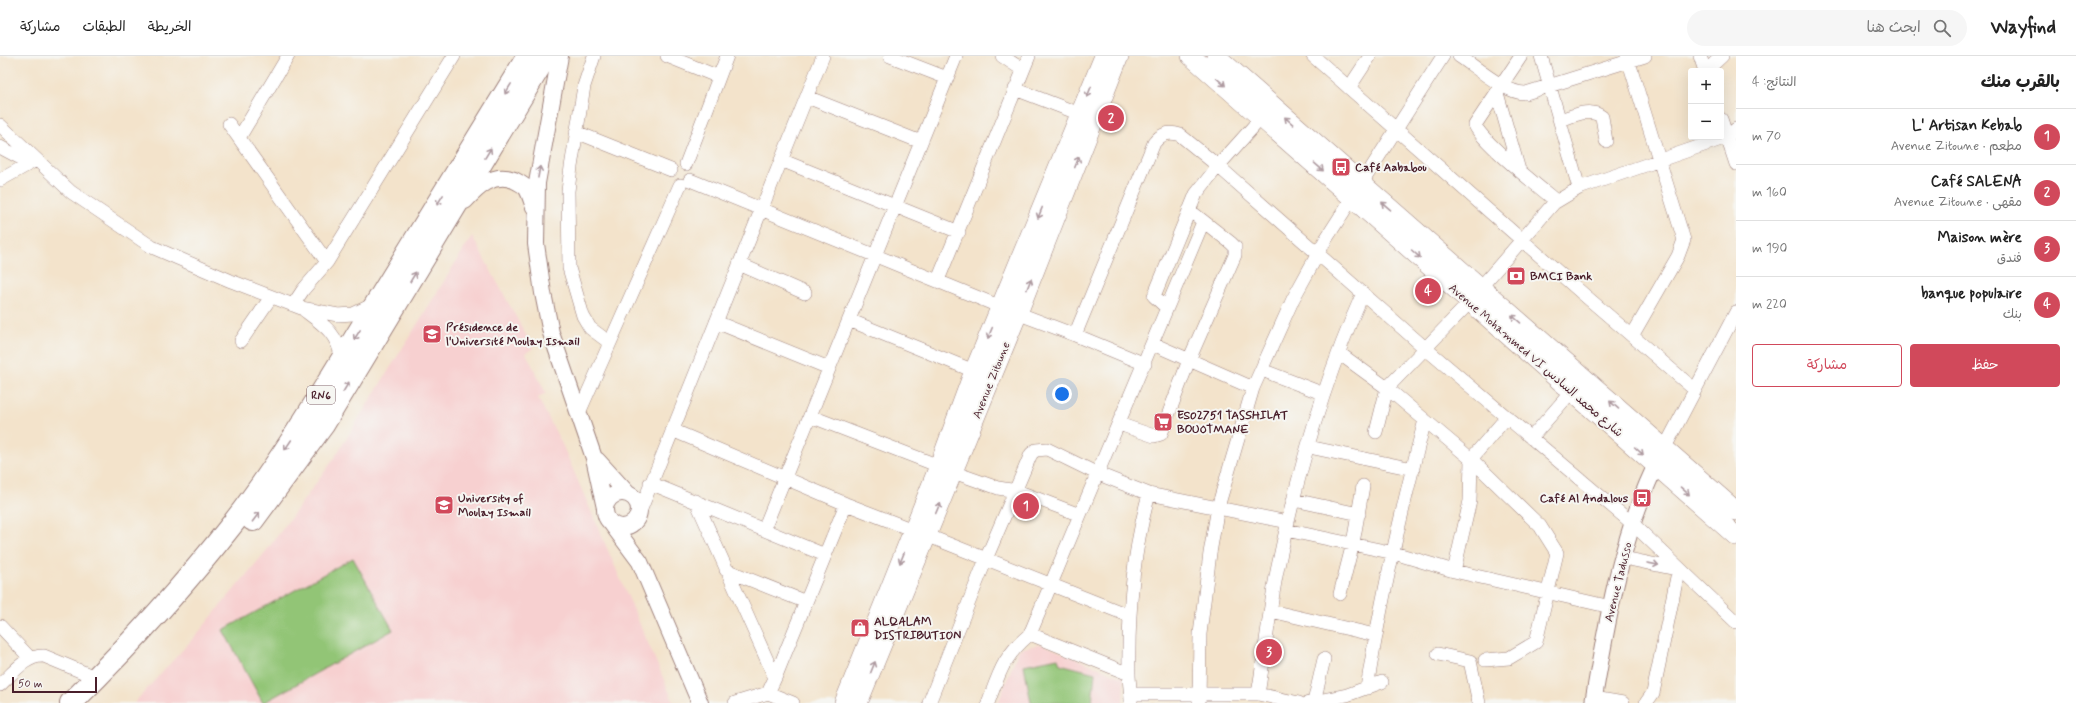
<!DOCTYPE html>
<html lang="ar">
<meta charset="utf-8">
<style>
body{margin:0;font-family:Mynerve,"Playpen Sans Arabic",sans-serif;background:#f6f6f6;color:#222;direction:rtl}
.controls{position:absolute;right:12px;top:12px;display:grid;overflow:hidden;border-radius:4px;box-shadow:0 4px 16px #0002}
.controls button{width:36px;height:36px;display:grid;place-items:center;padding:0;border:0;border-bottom:1px solid #e0e0e0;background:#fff;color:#222;font:20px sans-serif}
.scale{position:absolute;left:12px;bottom:10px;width:85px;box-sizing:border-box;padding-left:4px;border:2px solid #4a1f2b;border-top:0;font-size:11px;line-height:14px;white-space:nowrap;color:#4a1f2b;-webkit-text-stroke:3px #f6f6f2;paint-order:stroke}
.you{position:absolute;left:1062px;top:338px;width:14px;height:14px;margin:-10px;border:3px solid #fff;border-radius:50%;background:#1a73e8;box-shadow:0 0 0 6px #1a73e833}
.badge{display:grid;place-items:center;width:26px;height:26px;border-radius:50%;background:#d1495b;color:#fff;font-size:13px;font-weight:700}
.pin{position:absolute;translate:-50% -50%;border:2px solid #fff;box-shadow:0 1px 4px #0006}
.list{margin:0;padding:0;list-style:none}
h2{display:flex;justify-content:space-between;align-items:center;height:52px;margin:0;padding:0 16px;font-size:17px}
h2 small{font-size:13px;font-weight:400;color:#767676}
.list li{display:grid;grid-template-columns:26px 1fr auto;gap:12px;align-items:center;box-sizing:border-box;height:56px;padding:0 16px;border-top:1px solid #e0e0e0}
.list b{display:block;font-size:15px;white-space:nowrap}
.list p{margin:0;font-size:13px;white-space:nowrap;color:#767676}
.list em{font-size:13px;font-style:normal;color:#767676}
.actions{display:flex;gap:8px;padding:12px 16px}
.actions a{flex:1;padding:9px 0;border:1px solid #d1495b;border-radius:4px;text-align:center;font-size:14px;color:#d1495b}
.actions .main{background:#d1495b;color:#fff}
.icon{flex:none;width:22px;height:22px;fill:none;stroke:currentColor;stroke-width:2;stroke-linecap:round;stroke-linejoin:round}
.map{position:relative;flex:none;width:1736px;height:647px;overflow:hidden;direction:ltr}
header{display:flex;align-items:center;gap:24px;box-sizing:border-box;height:56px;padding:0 20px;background:#fff;border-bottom:1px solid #e0e0e0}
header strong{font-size:19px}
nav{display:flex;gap:22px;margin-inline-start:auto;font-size:14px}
.search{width:280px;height:36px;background:#f6f6f6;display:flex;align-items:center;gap:10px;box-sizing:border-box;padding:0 14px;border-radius:22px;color:#767676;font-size:15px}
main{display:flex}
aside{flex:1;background:#fff}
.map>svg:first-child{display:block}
.built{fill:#f7d0d0}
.green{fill:#92c576;stroke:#6e7250}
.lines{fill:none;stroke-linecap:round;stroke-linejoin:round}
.minor-casing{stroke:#9e817b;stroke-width:14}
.tertiary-casing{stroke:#9e817b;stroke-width:18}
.secondary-casing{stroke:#9e817b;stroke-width:20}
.trunk-casing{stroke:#9e817b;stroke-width:24}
.minor{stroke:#fff;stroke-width:13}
.tertiary{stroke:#fff;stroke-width:16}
.secondary{stroke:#fff;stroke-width:19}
.trunk{stroke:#fff;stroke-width:22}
.oneway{stroke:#ae9aa0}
.labels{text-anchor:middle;stroke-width:4;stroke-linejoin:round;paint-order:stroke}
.shield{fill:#f6f6f2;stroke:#7e6067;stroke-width:1}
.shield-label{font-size:11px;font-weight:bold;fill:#4a1f2b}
.poi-label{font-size:12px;font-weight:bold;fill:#4a1f2b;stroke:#f6f6f2;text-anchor:start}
.street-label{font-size:12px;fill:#4a1f2b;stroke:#f6f6f2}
</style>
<header>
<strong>Wayfind</strong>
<div class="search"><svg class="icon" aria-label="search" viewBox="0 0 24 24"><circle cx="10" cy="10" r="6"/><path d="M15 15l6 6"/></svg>ابحث هنا</div>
<nav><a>الخريطة</a><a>الطبقات</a><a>مشاركة</a></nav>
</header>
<main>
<aside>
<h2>بالقرب منك<small>النتائج: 4</small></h2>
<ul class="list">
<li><span class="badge">1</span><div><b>L' Artisan Kebab</b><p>مطعم · Avenue Zitoune</p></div><em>70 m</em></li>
<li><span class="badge">2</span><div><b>Café SALENA</b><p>مقهى · Avenue Zitoune</p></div><em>160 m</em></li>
<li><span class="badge">3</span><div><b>Maison mère</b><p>فندق</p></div><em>190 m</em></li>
<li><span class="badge">4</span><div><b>banque populaire</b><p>بنك</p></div><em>220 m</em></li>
</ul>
<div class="actions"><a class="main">حفظ</a><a>مشاركة</a></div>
</aside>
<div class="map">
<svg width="1736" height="647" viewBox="0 0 1736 647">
<rect width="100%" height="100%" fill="#f6f6f2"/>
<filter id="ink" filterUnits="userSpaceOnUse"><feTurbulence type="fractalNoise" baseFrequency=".025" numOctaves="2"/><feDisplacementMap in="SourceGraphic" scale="8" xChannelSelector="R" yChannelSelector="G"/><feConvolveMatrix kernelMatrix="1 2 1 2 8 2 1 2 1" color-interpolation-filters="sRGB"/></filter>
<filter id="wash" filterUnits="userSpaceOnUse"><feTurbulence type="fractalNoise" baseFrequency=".012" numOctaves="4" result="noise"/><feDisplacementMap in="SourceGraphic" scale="16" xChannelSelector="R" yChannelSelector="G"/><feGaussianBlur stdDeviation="0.9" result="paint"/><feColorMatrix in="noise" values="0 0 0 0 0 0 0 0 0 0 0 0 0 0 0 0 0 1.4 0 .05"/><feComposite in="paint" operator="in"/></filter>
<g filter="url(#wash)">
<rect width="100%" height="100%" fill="#f3e3cb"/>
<!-- built -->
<path class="built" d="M 472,180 L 533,292 L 526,297 L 546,337 L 538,342 L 562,388 L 674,647 L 134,647 L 198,577 L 267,494 L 333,404 Z
M 1041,588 L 1124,622 L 1123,647 L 998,647 L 1019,593 Z"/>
<!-- green -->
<path class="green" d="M 353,502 L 393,574 L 263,647 L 223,574 Z
M 1058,602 L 1060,608 L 1095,617 L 1092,647 L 1031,647 L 1024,609 Z"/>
</g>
<g filter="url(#ink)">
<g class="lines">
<defs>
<path id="minor" d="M 594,0 L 584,30 L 571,111 L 568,135 L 569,212 L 583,260 L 590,272 L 610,287
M 667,0 L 719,21
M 890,0 L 947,22
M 1002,0 L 1023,14
M 1313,0 L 1582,237 L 1694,333
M 1459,0 C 1476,11 1506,38 1526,37 L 1645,0
M 1521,0 L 1475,69 C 1482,86 1539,131 1556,145
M 1541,0 L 1579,132
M 1627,0 L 1684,184 L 1678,200 L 1632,280
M 1700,0 L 1705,15
M 1706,15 L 1722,0
M 1349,32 L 1370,0
M 1015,33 L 1080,58
M 1497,37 L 1519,114
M 807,41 L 921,86
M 1721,63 L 1736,108
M 1560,64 C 1573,60 1590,51 1602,61 L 1606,85
M 229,68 L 327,206
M 0,69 L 71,136 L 152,191 L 231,225 L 301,252 L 338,259 L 353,258 L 374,248
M 576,76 L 671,114
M 239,82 L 288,0
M 0,91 L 30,107
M 781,104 L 959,176
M 686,108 L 727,0
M 0,124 L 36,104
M 690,124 L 1001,251 L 1075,279 L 1154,87 C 1161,78 1168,75 1180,79 L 1218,110 L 1425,292 L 1633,468 L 1736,566
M 739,208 L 805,237
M 938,224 L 1029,0
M 1480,232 L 1554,147 L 1579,132 L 1727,81 L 1736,73
M 293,249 L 303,234 L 327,206 L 454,0
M 1167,252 L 1154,240 L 1196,138 L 1218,110 L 1262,61
M 304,254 C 324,269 337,277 342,303
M 849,264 L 974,315
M 716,266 L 829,312
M 1075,279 L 1145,308
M 241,285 L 271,241
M 1153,288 L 1253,332
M 1339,297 L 1387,332 L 1471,403 L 1540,470 L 1557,497 L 1536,586 L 1509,602 L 1485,604
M 1262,314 L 1324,338
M 578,359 L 680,129
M 810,360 L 939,410
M 1119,368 L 1154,380 L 1161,378 L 1189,304 L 1235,199 L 1235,191 L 1231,187 L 1189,154
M 672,374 L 846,448 L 913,474
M 1376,376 L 1387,332 L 1470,246
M 1531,382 L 1572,335
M 1309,391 L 1413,413
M 1664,393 L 1736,256
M 953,416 L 998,432 L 1017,435 L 1080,459
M 650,427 L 825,499
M 1294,444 L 1359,458
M 696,445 L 775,622 L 768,637
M 639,458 L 823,0
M 764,473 L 956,0
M 1286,474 L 1394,497 L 1454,515 L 1611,551
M 926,479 L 1130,560
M 1624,502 L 1681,514 L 1677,521 L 1653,637 L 1646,647
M 726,514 L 806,546
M 1454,515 L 1470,445 L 1471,403 L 1507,361
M 1340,538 L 1353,487 L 1363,430
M 1271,555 L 1375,579
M 0,570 L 30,602
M 1030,578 L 1129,618
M 1438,598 L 1470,605 L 1479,647
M 775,622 L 846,448
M 0,629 C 13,617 26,599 44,600 L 97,622
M 1367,632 C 1381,542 1402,452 1425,364
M 1131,638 L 1258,638 L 1299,647
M 1258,638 C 1265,597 1269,556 1277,515 C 1296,423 1325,322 1363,237
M 1594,642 L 1623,647
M 1314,646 L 1324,603
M 735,647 L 768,637 L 793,647
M 929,647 L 986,503 L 1031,398 L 1036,394 L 1047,393 L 1096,417 L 1149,438 L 1288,466
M 988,647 C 1000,615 1003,601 1030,578 L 1203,166
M 1131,647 C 1131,637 1129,627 1129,617 C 1128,557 1133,495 1149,438
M 1199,647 L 1200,578 L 1210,497 L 1218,451 L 1253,332 L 1293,243 L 1326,183 L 1443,0
M 1308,647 L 1347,639 L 1382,626"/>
<path id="tertiary" d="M 560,0 L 537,127 L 536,188 L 543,237 L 551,277 L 594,402 L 605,452
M 465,145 C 478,131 493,116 514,124 C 518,126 524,129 527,133 C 530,138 532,146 534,151
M 597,404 L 628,438
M605 454a17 17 0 1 1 34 0a17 17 0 1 1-34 0Z
M 611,467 L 640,506 L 700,647
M 1593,647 C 1607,565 1622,473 1661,399"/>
<path id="secondary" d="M 1191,0 L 1736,480
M 1216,0 L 1736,455
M 844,647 L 939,410 L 974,315 L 1104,0
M 858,647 L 1018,257 L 1119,0"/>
<path id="trunk" d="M 253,464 L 323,369 L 546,0
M 71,647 C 129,590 184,530 234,466 C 282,404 322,336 363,269 C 418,179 473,90 528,0"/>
</defs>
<!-- minor casing -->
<use href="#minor" class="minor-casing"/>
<!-- tertiary casing -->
<use href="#tertiary" class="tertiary-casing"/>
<!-- secondary casing -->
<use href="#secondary" class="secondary-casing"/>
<!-- trunk casing -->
<use href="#trunk" class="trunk-casing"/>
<!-- minor -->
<use href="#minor" class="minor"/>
<!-- tertiary -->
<use href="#tertiary" class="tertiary"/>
<!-- secondary -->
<use href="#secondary" class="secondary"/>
<!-- trunk -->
<use href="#trunk" class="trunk"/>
</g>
<!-- one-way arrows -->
<defs><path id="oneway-shaft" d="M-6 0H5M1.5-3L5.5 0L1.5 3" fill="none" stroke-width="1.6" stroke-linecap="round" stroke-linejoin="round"/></defs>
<g class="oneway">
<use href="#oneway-shaft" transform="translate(1221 26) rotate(41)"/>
<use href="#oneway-shaft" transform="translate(508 33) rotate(122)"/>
<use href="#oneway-shaft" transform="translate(1089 36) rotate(112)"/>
<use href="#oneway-shaft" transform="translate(1289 65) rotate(-139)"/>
<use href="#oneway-shaft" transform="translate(488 97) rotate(-59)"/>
<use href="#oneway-shaft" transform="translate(1077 106) rotate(-68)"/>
<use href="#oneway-shaft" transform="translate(1319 111) rotate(41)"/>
<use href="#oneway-shaft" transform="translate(539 116) rotate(-80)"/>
<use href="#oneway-shaft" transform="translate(440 144) rotate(122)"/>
<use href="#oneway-shaft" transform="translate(1386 150) rotate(-139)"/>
<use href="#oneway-shaft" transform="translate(1040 157) rotate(112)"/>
<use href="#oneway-shaft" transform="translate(1416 198) rotate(42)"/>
<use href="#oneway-shaft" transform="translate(413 221) rotate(-59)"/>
<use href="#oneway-shaft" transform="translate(1029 228) rotate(-69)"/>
<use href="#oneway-shaft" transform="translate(1516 263) rotate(-139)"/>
<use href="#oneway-shaft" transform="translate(990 277) rotate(113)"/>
<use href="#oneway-shaft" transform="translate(357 279) rotate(122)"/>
<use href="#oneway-shaft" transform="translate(346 331) rotate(-59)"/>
<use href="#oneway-shaft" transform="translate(1614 349) rotate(-139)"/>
<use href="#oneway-shaft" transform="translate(288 389) rotate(124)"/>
<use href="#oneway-shaft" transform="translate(1639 395) rotate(42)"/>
<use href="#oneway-shaft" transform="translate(1685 435) rotate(41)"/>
<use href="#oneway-shaft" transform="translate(938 452) rotate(-67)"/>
<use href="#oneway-shaft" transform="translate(256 461) rotate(-53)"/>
<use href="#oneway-shaft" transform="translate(902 502) rotate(112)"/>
<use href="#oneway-shaft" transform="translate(1653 508) rotate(11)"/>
<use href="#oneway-shaft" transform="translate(873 611) rotate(-68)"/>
</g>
</g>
<!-- icons -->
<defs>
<symbol id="bus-square" viewBox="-11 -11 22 22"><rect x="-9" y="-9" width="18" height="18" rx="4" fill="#d1495b" stroke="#f6f6f2"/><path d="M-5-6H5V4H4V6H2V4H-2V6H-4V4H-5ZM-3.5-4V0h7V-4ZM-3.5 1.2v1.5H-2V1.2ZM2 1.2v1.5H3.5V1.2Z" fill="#fff"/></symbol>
<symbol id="bank-square" viewBox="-11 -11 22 22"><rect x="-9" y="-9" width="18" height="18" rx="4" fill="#d1495b" stroke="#f6f6f2"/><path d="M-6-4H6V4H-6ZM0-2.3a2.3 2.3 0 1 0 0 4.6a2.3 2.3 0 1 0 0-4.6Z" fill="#fff"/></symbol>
<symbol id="school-square" viewBox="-11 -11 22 22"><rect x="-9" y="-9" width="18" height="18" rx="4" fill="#d1495b" stroke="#f6f6f2"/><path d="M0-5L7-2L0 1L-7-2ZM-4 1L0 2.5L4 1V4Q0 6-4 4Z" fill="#fff"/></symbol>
<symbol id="supermarket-square" viewBox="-11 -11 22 22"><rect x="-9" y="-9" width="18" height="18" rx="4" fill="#d1495b" stroke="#f6f6f2"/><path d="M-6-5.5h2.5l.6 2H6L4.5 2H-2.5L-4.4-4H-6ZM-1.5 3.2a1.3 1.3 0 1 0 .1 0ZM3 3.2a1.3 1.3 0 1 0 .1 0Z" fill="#fff"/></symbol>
<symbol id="university-square" viewBox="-11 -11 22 22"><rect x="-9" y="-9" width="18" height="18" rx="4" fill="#d1495b" stroke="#f6f6f2"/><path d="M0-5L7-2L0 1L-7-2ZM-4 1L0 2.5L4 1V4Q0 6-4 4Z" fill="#fff"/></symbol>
<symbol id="shop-square" viewBox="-11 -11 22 22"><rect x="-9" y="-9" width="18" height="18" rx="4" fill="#d1495b" stroke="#f6f6f2"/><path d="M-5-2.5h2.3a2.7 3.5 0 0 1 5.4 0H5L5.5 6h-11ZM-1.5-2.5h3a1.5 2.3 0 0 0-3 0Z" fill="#fff"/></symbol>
</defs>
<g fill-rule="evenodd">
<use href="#bus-square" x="1330" y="100" width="22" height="22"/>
<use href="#bank-square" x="1505" y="209" width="22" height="22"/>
<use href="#school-square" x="421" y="267" width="22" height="22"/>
<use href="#supermarket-square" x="1152" y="355" width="22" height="22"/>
<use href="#bus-square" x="1631" y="431" width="22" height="22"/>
<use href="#university-square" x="433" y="438" width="22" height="22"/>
<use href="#shop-square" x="849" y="561" width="22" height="22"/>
</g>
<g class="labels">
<!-- shield labels -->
<rect class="shield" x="307" y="330" width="28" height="18" rx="3"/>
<g class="shield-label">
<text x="321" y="343">RN6</text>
</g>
<!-- poi labels -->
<g class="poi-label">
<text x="1355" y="115">Café Aababou</text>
<text x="1530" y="224">BMCI Bank</text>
<text x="446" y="275">Présidence de<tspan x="446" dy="14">l'Université Moulay Ismail</tspan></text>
<text x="1177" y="363">ES02751 TASSHILAT<tspan x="1177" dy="14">BOUOTMANE</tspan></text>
<text x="458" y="446">University of<tspan x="458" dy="14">Moulay Ismail</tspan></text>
<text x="1628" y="446" text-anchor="end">Café Al Andalous</text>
<text x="874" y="569">ALQALAM<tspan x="874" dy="14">DISTRIBUTION</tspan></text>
</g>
<!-- street labels -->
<g class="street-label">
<text transform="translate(1536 304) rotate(41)" y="4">Avenue Mohammed VI شارع محمد السادس</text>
<text transform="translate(991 324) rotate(-68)" y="4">Avenue Zitoune</text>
<text transform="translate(1618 526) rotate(-76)" y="4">Avenue Tadusso</text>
</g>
</g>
</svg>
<div class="controls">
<button>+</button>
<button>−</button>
</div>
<div class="scale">50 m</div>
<div class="you"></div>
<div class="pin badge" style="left:1026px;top:450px">1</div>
<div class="pin badge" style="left:1111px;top:62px">2</div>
<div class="pin badge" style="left:1269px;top:596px">3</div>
<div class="pin badge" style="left:1428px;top:235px">4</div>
</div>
</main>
